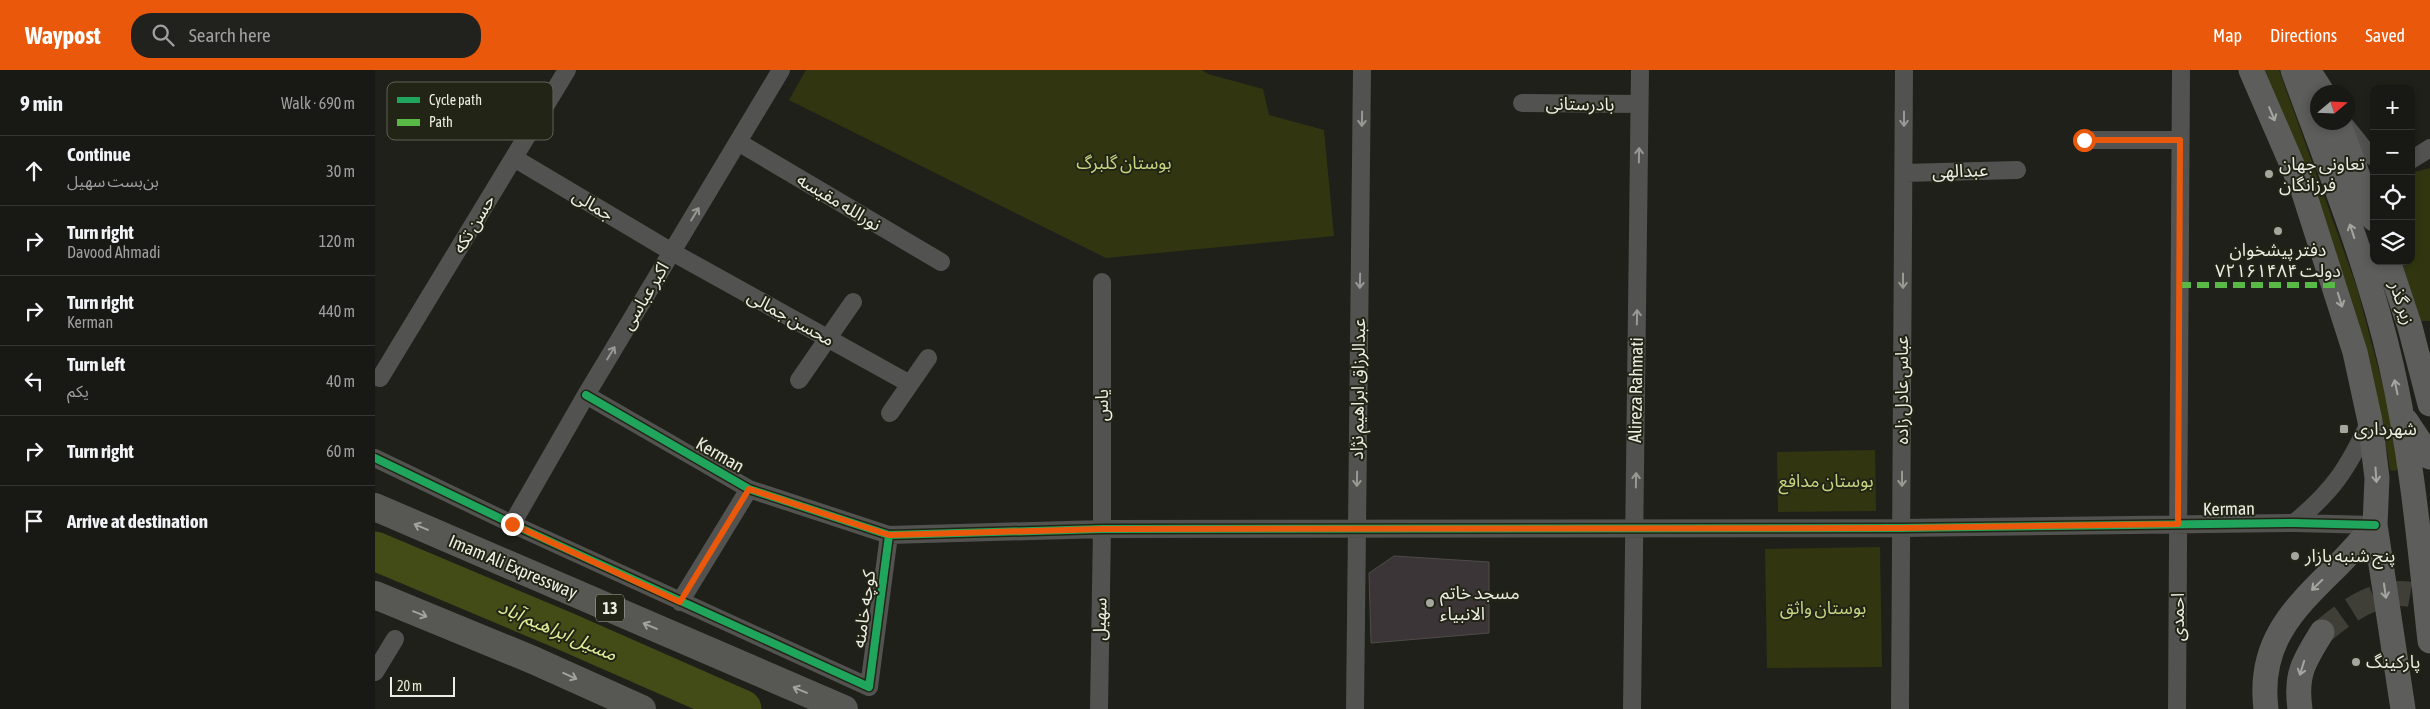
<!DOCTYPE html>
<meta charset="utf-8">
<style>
body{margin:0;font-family:"Asap Condensed","Noto Sans Arabic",sans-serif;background:#21211d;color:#f1f3f6}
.controls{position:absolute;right:15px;top:15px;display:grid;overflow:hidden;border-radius:10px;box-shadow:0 2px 8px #0003}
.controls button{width:45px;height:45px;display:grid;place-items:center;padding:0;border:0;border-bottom:1px solid #363734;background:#181814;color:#f1f3f6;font:25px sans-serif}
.compass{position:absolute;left:1935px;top:15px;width:45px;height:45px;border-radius:50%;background:#181814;box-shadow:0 2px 8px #0003;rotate:71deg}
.scale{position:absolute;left:15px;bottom:12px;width:65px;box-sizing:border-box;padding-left:5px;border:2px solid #eceee4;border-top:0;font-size:14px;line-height:18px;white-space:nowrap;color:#eceee4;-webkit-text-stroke:4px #222416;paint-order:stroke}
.stop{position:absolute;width:15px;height:15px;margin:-11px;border:4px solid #ea580c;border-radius:50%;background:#fff}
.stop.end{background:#ea580c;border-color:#fff;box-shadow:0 1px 5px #0008}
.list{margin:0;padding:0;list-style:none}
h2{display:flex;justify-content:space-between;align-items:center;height:65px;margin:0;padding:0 20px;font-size:21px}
h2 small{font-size:16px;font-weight:400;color:#9fa0a0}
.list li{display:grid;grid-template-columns:32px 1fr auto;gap:15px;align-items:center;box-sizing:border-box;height:70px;padding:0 20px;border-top:1px solid #363734}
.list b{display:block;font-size:19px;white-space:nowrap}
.list p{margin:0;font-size:16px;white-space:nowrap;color:#9fa0a0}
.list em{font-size:16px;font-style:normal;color:#9fa0a0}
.icon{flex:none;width:28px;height:28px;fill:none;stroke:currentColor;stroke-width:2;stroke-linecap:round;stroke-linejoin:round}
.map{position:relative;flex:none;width:2055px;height:639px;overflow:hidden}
header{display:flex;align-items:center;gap:30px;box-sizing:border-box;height:70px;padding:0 25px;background:#ea580c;color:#fff}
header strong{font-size:24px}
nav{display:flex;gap:28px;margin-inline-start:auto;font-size:18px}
.search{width:350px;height:45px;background:#21211d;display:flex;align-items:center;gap:12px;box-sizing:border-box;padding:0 18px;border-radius:20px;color:#9fa0a0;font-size:19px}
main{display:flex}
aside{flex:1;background:#181814}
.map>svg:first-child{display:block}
.green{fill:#313611}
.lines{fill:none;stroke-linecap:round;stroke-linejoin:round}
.river{stroke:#434b16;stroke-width:39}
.building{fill:#3c3537;stroke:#4e4b49}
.secondary-tunnel{stroke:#3f3f38;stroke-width:25;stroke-dasharray:25 12;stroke-linecap:butt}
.street{stroke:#525350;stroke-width:18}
.secondary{stroke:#5d5e5b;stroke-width:25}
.highway{stroke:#575854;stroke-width:28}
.quiet{stroke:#58b947;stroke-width:6;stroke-dasharray:12 6;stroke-linecap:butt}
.cycleway-casing{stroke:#222416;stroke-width:11}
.cycleway{stroke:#20a55d;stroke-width:8}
.oneway{stroke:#a4a6a0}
.oneway2{stroke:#979993}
.oneway3{stroke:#a2a39c}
.route{stroke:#ea580c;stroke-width:6}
.poi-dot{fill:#a5a69d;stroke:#222416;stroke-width:2}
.labels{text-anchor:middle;stroke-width:4;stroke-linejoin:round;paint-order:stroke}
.shield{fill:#222416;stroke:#afb1a6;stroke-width:1}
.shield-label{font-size:16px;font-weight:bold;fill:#eceee4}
.street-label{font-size:18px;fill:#eceee4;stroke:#222416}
.park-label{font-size:18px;fill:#c6d581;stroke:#222416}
.poi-label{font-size:18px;fill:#eceee4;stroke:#222416;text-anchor:start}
.water-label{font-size:19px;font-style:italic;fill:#deec97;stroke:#222416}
.key{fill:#222416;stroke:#5f6154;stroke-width:1}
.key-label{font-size:14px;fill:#eceee4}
</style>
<header>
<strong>Waypost</strong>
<div class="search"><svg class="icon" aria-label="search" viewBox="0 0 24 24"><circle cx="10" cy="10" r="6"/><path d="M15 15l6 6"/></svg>Search here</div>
<nav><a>Map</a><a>Directions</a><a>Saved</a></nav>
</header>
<main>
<aside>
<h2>9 min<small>Walk · 690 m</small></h2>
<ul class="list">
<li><svg class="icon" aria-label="ahead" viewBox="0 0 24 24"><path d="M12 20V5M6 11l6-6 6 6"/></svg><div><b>Continue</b><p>بن‌بست سهیل</p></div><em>30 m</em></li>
<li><svg class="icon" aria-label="right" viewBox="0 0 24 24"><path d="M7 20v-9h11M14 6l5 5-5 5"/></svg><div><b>Turn right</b><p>Davood Ahmadi</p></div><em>120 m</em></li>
<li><svg class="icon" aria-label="right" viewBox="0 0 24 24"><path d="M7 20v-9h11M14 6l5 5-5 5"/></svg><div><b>Turn right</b><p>Kerman</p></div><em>440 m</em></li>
<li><svg class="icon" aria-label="left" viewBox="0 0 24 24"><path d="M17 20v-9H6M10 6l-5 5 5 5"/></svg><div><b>Turn left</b><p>یکم</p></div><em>40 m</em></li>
<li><svg class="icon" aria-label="right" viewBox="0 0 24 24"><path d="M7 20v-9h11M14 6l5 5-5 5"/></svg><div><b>Turn right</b></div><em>60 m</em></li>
<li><svg class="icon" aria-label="arrive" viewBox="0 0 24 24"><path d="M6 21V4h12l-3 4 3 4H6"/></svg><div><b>Arrive at destination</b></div></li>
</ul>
</aside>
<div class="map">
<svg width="2055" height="639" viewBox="0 0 2055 639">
<rect width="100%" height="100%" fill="#20201a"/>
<!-- green -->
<path class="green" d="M 431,0 L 827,0 L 833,4 L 888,19 L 894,45 L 949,60 L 959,166 L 731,188 L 414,30 Z
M 1886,0 L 1904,0 L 1982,218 L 2026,384 L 2026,395 L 2020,401 L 2015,400 L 2012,381 L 1983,276 Z
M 2055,98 L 2055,251 L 2046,251 L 2026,191 L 2036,191 L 2036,103 Z
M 1500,380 L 1501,441 L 1403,442 L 1402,382 Z
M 1505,477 L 1507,597 L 1392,598 L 1390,479 Z"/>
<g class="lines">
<!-- river -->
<path class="river" d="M 0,481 L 192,562 L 367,639"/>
</g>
<!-- building -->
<path class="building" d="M 1019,486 L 1114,492 L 1114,563 L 996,573 L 994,503 Z"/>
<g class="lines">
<!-- secondary-tunnel -->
<path class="secondary-tunnel" d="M 1947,562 C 1971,542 2004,517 2038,525 C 2044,527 2050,532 2055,535"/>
<!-- street -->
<path class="street" d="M 1147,33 L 1264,34
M 1969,54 L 1994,85 L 1999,87
M 1709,70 L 1805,70
M 363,72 L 566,192
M 139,88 L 297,182 L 535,314
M 2036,90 L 2055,78
M 1529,103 L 1642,100
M 5,308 L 192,0
M 424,310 L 478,232
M 211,325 L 374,419 L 514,465 L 727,459 L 1526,458 L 1919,453 L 2000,455
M 515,343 L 553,288
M 0,388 L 137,454 L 494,617 L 514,465
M 1919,453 C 1959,420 1973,398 1995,351
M 137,454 L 211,325 L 406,0
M 305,532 L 374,419
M 0,602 L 20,569
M 724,639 L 727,459 L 727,212
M 980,639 L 987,0
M 1257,639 L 1265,0
M 1525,639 L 1529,0
M 1802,639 L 1806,0"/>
<!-- secondary -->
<path class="secondary" d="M 1876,0 L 1928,120 L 1980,282 L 1995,351 L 2002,408 L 2000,455 L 2028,639
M 1918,0 C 1953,97 1993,193 2016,294 C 2037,385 2045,479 2055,571
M 1933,0 L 1947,22
M 1963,52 L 1999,149
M 2013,191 L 2035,257 L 2055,334
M 2031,351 L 2055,387
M 1891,639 C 1883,575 1916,541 1958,500 C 1973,486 1986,470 2000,455
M 1925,639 C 1920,604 1929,591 1947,562"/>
<!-- highway -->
<path class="highway" d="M 0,437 L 469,639
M 0,525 L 158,590 L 267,639"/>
<!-- quiet -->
<path class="quiet" d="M 1804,215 L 1960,215"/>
<defs>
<path id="cycleway" d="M 211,325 L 374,419 L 514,465 L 727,459 L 1526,458 L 1919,453 L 2000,455
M 0,388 L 137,454 L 494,617 L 514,465"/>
</defs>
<!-- cycleway casing -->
<use href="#cycleway" class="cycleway-casing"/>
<!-- cycleway -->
<use href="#cycleway" class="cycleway"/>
</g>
<!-- one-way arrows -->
<defs><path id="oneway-shaft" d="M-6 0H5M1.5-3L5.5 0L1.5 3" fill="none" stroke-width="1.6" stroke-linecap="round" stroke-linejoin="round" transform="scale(1.25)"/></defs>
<g class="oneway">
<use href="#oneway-shaft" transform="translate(1897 44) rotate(67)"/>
<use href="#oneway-shaft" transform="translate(1977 161) rotate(-108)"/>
<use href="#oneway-shaft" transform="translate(1965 230) rotate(73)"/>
<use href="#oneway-shaft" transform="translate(2021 317) rotate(-102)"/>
<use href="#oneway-shaft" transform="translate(2001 405) rotate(86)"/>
<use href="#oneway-shaft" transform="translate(1942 515) rotate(136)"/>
<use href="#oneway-shaft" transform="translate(2010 521) rotate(82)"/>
<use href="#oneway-shaft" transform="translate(1927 598) rotate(107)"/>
</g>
<g class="oneway2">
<use href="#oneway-shaft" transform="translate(987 49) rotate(91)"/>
<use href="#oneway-shaft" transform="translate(1529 49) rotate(90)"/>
<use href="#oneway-shaft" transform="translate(1264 85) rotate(-89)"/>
<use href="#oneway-shaft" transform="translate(320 144) rotate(-59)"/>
<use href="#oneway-shaft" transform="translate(985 211) rotate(91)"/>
<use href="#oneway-shaft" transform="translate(1528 211) rotate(90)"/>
<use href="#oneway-shaft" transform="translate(1262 247) rotate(-89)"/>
<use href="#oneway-shaft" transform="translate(236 283) rotate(-59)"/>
<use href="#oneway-shaft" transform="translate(982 409) rotate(91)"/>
<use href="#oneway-shaft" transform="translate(1527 409) rotate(90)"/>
<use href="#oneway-shaft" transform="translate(1261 410) rotate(-89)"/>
</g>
<g class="oneway3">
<use href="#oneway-shaft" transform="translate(46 457) rotate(-157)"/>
<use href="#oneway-shaft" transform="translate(45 544) rotate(22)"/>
<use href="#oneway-shaft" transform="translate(275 556) rotate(-157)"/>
<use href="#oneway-shaft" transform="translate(195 606) rotate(24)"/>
<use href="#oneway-shaft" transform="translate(425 620) rotate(-157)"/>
</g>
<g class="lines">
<!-- route -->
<path class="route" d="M 137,454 L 305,532 L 374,419 L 514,465 L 727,459 L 1526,458 L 1803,454 L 1805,70 L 1709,70"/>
</g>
<!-- markers -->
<g class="poi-dot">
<circle cx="1894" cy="104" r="5"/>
<circle cx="1903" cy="161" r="5"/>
<rect x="1964" y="354" width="10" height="10" rx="2.5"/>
<circle cx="1920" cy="486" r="5"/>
<circle cx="1055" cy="533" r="5"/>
<circle cx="1981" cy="592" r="5"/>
</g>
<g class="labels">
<!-- shield labels -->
<rect class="shield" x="221" y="524.5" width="28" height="27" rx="4"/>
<g class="shield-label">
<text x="235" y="544">13</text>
</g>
<!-- street labels -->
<g class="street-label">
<text transform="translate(1205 34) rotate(1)" y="6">بادرستانی</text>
<text transform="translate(1585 101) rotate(-2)" y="6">عبدالهی</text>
<text transform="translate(464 132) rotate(31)" y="6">نورالله مقیسه</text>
<text transform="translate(218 135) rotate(31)" y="6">جمالی</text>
<text transform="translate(99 154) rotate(-59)" y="6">حسن تکه</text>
<text transform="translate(270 226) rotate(-59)" y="6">اکبر عباسی</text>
<text transform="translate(2027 233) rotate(72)" y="6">زیر گذر</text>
<text transform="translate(416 248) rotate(29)" y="6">محسن جمالی</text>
<text transform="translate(983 319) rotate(-89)" y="6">عبدالرزاق ابراهیم نژاد</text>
<text transform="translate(1261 320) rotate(-89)" y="6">Alireza Rahmati</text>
<text transform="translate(1527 320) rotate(-90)" y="6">عباس عادل زاده</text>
<text transform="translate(727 335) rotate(-90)" y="6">یاس</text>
<text transform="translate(345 385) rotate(30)" y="6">Kerman</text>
<text transform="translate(1854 439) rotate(-1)" y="6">Kerman</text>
<text transform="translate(138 497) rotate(23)" y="6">Imam Ali Expressway</text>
<text transform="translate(489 539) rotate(-82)" y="6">کوچه خامنه</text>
<text transform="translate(1803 547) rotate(-90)" y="6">احمدی</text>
<text transform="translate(725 549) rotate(-89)" y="6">سهیل</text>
</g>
<!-- park labels -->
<g class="park-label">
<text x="749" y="99">بوستان گلبرگ</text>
<text x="1451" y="417">بوستان مدافع</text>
<text x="1448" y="544">بوستان واثق</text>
</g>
<!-- poi labels -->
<g class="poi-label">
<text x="1904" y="100">تعاونی جهان<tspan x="1904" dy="21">فرزانگان</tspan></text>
<text x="1903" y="186" text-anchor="middle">دفتر پیشخوان<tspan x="1903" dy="21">دولت ۷۲۱۶۱۴۸۴</tspan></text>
<text x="1979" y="365">شهرداری</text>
<text x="1930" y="492">پنج شنبه بازار</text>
<text x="1065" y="529">مسجد خاتم<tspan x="1065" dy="21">الانبیاء</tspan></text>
<text x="1991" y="598">پارکینگ</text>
</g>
<!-- water labels -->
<g class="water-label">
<text transform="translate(183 560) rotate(23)" y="7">مسیل ابراهیم آباد</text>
</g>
</g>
<!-- legend -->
<rect x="12" y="12" width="166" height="58" rx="8" class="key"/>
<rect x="22" y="27" width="23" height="6" fill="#20a55d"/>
<rect x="22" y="49" width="23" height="7" fill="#58b947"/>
<g class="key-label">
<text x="54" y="35">Cycle path</text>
<text x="54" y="57">Path</text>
</g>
</svg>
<div class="controls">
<button>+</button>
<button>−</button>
<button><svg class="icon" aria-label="locate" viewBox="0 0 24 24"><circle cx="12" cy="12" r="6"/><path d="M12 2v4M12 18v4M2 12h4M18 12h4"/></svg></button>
<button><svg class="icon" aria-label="layers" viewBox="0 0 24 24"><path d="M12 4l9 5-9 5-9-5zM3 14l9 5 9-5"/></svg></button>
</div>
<svg class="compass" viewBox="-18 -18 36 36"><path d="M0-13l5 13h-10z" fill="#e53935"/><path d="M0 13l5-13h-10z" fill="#9fa0a0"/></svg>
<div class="scale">20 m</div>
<div class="stop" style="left:1709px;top:70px"></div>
<div class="stop end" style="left:137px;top:454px"></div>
</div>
</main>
